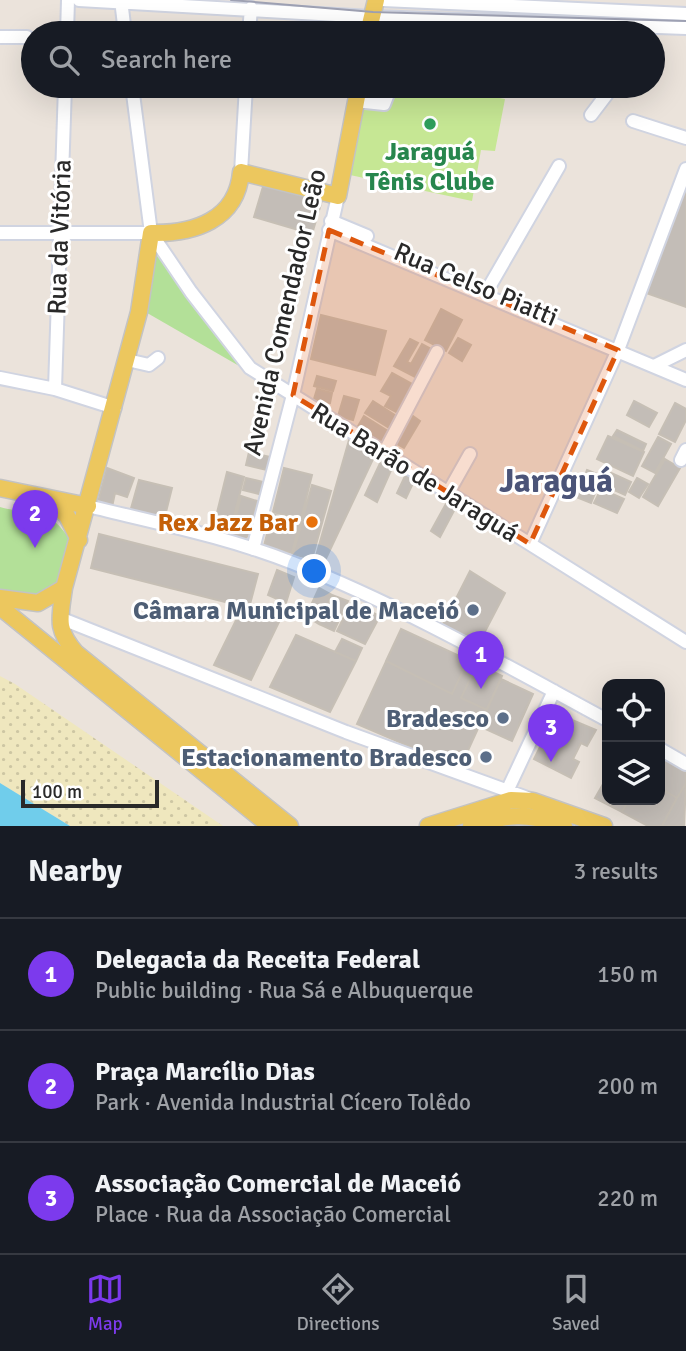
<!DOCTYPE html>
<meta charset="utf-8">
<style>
body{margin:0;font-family:Signika,sans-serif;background:#242831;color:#f1f3f6}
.controls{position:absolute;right:21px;bottom:21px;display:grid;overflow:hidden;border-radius:14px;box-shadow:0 7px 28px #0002}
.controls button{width:63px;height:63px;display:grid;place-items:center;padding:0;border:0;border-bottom:2px solid #363941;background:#171b24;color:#f1f3f6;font:35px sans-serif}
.scale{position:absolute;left:21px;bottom:18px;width:138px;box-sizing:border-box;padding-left:7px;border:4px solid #292929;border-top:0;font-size:19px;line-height:24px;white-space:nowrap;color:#292929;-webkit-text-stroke:5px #fff;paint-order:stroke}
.you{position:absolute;left:315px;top:572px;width:24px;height:24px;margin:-18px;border:5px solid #fff;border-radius:50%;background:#1a73e8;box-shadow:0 0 0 10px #1a73e833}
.badge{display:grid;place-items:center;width:46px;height:46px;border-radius:50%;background:#7c3aed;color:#fff;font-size:23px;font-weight:700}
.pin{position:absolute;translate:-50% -58px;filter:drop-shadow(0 2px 4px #0008)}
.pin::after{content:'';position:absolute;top:37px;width:24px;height:21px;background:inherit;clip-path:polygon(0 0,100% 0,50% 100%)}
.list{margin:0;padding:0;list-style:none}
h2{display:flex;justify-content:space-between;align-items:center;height:91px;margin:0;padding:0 28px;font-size:30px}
h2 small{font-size:23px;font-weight:400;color:#9ea1a6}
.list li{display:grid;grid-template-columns:46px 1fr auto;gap:21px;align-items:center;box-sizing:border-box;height:112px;padding:0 28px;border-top:2px solid #363941}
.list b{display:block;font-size:26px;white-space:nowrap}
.list p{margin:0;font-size:23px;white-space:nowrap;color:#9ea1a6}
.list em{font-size:23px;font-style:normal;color:#9ea1a6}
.icon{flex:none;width:38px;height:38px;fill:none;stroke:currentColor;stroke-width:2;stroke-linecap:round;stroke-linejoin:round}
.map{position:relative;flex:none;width:686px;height:826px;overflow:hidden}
.search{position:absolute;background:#171b24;box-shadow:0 7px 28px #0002;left:21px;right:21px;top:21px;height:77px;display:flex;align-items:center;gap:18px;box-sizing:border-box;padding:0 24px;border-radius:38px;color:#9ea1a6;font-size:26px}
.sheet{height:427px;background:#171b24}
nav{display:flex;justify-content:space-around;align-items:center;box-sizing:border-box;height:98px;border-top:2px solid #363941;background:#171b24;font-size:19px;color:#9ea1a6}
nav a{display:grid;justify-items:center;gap:4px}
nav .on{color:#7c3aed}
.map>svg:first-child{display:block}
.sand{fill:url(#sand-dots)}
.park{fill:#b3e098}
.pitch{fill:#c6e794}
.water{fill:#70cdeb}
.building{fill:#c3bdb7;stroke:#c6bfb5;stroke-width:2}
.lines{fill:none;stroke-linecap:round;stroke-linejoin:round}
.minor-casing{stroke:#d0d4e1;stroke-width:16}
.major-casing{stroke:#c3c3c3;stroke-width:19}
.minor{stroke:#fff;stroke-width:12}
.major{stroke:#ecc75e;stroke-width:16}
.tram{stroke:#9ea1b3;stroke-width:2}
.marked{fill:#de570d;fill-opacity:0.2;stroke:#de570d;stroke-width:5;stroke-dasharray:14 9;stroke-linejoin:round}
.leisure-dot{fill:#2e9e5b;stroke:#fff;stroke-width:2.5}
.food-dot{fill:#e8710a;stroke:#fff;stroke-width:2.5}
.service-dot{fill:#5c6f8a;stroke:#fff;stroke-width:2.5}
.labels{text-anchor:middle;stroke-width:6;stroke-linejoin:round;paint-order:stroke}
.leisure-label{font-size:26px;font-weight:bold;fill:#27864d;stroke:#fff}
.street-label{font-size:26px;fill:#292929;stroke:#fff}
.food-label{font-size:26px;font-weight:bold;fill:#c56008;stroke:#fff;text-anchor:end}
.service-label{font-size:26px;font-weight:bold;fill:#4e5e75;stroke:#fff;text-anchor:end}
.district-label{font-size:33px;font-weight:bold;fill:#4b5478;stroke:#fff}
</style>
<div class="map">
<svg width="686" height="826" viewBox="0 0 686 826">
<defs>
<pattern id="sand-dots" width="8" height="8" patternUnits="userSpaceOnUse" patternTransform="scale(1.75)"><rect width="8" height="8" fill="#efe7be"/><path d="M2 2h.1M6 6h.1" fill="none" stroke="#cdc6a3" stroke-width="1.8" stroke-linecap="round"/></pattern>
</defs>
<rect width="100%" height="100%" fill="#ebe3db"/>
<!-- sand -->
<path class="sand" d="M 0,676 L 15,684 L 223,826 L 70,826 L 0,783 Z"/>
<!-- park -->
<path class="park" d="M 155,246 L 241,367 L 142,310 Z
M 0,507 C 36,517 48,506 70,540 L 59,584 C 35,598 26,600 0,590 Z"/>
<!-- pitch -->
<path class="pitch" d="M 367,86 L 433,86 L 505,99 L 495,151 L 481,150 L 472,201 L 350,175 Z"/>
<!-- water -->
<path class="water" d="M 0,783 L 70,826 L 0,826 Z"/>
<!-- building -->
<path class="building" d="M 686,174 L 686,307 L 643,292 Z
M 265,180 L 323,197 L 312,234 L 254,217 Z
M 441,309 L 462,320 L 446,351 L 425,340 Z
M 321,315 L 386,331 L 375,375 L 311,359 Z
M 458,338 L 471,345 L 462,361 L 449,353 Z
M 410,339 L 418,343 L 407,362 L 411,364 L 422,344 L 431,349 L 415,377 L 394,366 Z
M 392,373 L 412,384 L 396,412 L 385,406 L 391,396 L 381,391 Z
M 317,376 L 336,381 L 333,391 L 314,386 Z
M 317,389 L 332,393 L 330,403 L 314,399 Z
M 344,396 L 359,400 L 353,420 L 338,416 Z
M 373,401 L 398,417 L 391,429 L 365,413 Z
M 634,401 L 657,413 L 649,427 L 627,415 Z
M 675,403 L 686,409 L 686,420 L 675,442 L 659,434 Z
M 364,416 L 388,431 L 381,443 L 357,428 Z
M 413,416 L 420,421 L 404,448 L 397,444 Z
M 617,430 L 646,444 L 643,451 L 613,436 Z
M 608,436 L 644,452 L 633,476 L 597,459 Z
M 658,437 L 671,444 L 655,473 L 642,466 Z
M 349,440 L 375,455 L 322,567 L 314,563 Z
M 249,452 L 270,457 L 267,470 L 246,465 Z
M 382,459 L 393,466 L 377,502 L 365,495 Z
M 665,459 L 680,468 L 658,506 L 643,497 Z
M 107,468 L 134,478 L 127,497 L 115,493 L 112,507 L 98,502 Z
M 284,468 L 312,475 L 301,519 L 273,512 Z
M 587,470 L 602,476 L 591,503 L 576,497 Z
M 227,472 L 244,477 L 229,536 L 212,533 Z
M 609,472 L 631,482 L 625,495 L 603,485 Z
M 406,474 L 415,479 L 406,498 L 397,493 Z
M 246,478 L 263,482 L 259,494 L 243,490 Z
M 637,478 L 648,484 L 639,498 L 629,492 Z
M 139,480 L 172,488 L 164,520 L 130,512 Z
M 312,485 L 331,491 L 312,559 L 293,554 Z
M 601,489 L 624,499 L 617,513 L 594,503 Z
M 241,496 L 257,501 L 248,536 L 243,540 L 231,537 Z
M 448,500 L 457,505 L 440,537 L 431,531 Z
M 272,514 L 300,522 L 292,553 L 264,546 Z
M 99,534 L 258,574 L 249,608 L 91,568 Z
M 277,570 L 294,577 L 286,603 L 268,595 Z
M 470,571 L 505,593 L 478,645 L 441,628 Z
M 319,588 L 332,595 L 319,624 L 306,616 Z
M 332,595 L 348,601 L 334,631 L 319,624 Z
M 351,603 L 380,616 L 365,644 L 337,631 Z
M 243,606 L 279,622 L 251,680 L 214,665 Z
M 401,629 L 502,676 L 460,768 L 357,724 Z
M 401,629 L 468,660 L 452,694 L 386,661 Z
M 296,635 L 356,661 L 330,712 L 270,687 Z
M 342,639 L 362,648 L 356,661 L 335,652 Z
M 477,664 L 502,676 L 487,710 L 461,698 Z
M 501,679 L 533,694 L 512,741 L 479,726 Z
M 558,710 L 566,714 L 565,717 L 596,730 L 587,746 L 581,743 L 573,759 L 579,762 L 571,778 L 534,759 L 542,743 L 548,746 L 556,731 L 549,727 Z
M 660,757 L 686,772 L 686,783 L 677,798 L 660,788 Z
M 607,777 L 607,800 L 629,800 L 622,812 L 595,798 Z
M 686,783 L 684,826 L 662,826 L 674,803 Z
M 660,788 L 677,798 L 662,826 L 648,826 L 622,812 L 629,800 L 660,800 Z"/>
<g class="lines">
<defs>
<path id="minor" d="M 79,0 L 371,17 L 686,28
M 121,0 L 125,33
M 383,0 L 686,14
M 67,33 L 68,0
M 249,33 L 251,8
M 0,37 L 27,37
M 132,86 L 151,233 L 191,292 L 250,368 L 686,642
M 356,101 L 384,104 L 391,86
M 591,115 L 613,86
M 633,121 L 686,138
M 241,172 L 246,86
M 331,221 L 367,236
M 329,230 L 686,380
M 0,233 L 151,233
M 488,289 L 559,166
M 127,360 L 149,365 L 158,358
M 654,366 L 686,350
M 0,378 L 55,389 L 115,408
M 55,389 L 65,86
M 384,453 L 437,352
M 681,460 L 686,450
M 448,493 L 470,454
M 88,506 C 156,523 228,537 293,563 C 402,606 505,665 607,720
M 530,544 L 618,350 L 686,169
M 253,549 L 293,395 L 338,196
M 60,618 L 346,732 L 530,799
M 660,749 L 686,764
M 508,789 L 554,691"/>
<path id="major" d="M 368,33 L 376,0
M 0,488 L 88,506
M 48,498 L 67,516 L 79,540
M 0,598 L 38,603 L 64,588
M 0,607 L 270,826
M 290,826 L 76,653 C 55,629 60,618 64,588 L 139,312 L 151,233 C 194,234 237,220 241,172 L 338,196 L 359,86
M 428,826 L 511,800 L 533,801 L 604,826
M 471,826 C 508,814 527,812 564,826"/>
</defs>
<!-- minor casing -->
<use href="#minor" class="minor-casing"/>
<!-- major casing -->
<use href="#major" class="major-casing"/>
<!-- minor -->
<use href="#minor" class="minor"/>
<!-- major -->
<use href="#major" class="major"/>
<!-- tram -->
<path class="tram" d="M 231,0 L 373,12 L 686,21"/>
</g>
<!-- marked area -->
<path class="marked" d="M 329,230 L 618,350 L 530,544 L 293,395 Z"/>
<!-- markers -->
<circle class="leisure-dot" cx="430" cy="124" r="7"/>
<circle class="food-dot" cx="312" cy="522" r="7"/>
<g class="service-dot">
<circle cx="473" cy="610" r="7"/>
<circle cx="503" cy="718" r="7"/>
<circle cx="486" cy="757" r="7"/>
</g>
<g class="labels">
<!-- leisure labels -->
<g class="leisure-label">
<text x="430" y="160">Jaraguá<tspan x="430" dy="30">Tênis Clube</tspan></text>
</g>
<!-- street labels -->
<g class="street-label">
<text transform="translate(59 237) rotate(-88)" y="9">Rua da Vitória</text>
<text transform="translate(476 284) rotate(23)" y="9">Rua Celso Piatti</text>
<text transform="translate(284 312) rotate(-77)" y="9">Avenida Comendador Leão</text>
<text transform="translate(415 472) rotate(32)" y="9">Rua Barão de Jaraguá</text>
</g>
<!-- food labels -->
<g class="food-label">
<text x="298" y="531">Rex Jazz Bar</text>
</g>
<!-- service labels -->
<g class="service-label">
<text x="459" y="619">Câmara Municipal de Maceió</text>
<text x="489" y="727">Bradesco</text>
<text x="472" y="766">Estacionamento Bradesco</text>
</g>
<!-- district labels -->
<g class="district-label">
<text x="556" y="492">Jaraguá</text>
</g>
</g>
</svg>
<div class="controls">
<button><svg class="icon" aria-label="locate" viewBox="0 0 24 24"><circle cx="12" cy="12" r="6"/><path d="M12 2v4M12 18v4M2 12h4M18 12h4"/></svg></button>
<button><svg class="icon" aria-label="layers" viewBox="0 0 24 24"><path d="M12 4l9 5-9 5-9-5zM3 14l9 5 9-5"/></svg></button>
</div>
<div class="scale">100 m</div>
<div class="you"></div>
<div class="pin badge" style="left:481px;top:689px">1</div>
<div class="pin badge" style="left:35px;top:548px">2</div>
<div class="pin badge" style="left:551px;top:762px">3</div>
<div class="search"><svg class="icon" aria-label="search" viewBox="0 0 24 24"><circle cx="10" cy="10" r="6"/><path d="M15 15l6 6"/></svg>Search here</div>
</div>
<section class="sheet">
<h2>Nearby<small>3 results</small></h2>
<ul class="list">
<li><span class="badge">1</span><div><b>Delegacia da Receita Federal</b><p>Public building · Rua Sá e Albuquerque</p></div><em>150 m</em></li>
<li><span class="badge">2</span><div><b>Praça Marcílio Dias</b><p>Park · Avenida Industrial Cícero Tolêdo</p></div><em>200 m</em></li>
<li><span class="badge">3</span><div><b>Associação Comercial de Maceió</b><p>Place · Rua da Associação Comercial</p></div><em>220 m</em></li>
</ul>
</section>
<nav>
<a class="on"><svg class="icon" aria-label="map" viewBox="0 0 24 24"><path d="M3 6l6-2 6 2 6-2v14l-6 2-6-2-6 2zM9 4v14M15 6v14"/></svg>Map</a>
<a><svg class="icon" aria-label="directions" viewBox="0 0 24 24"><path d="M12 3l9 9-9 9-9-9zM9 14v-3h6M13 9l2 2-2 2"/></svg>Directions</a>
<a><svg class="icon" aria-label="saved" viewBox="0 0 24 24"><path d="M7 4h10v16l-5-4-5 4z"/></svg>Saved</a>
</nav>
